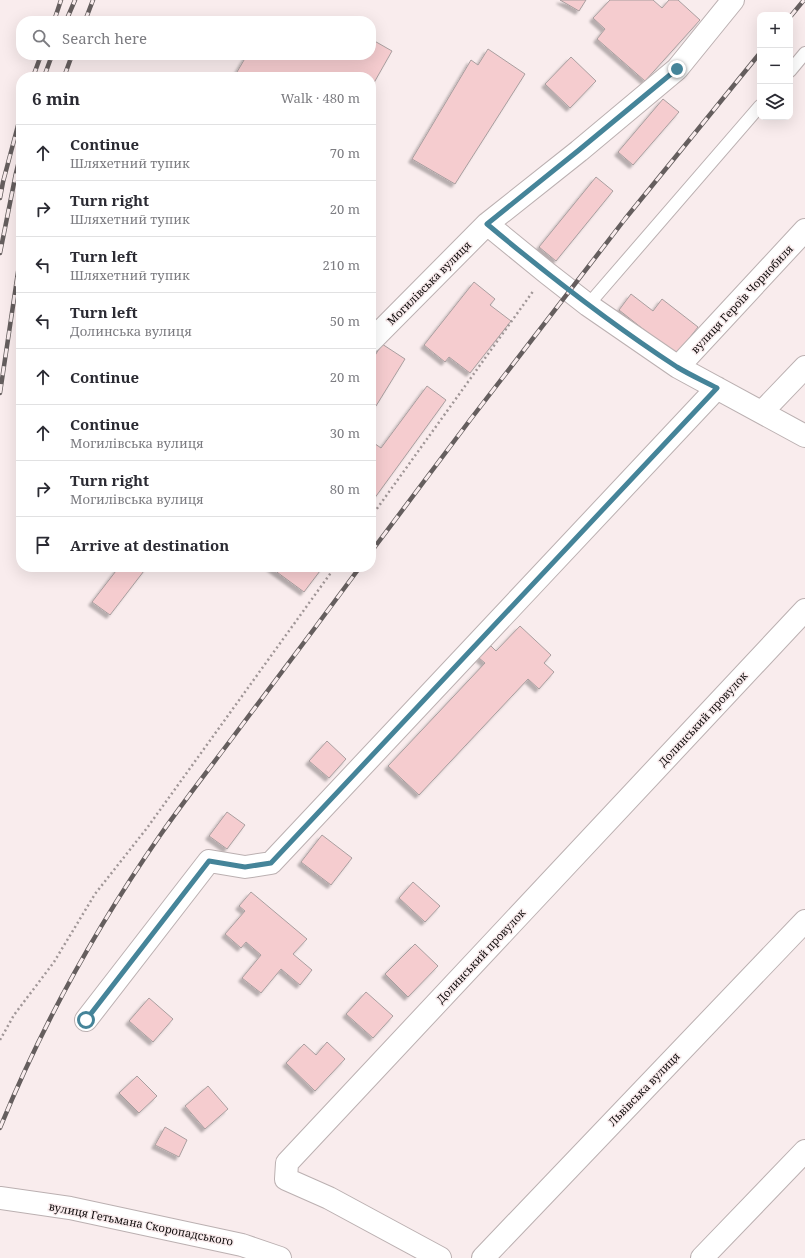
<!DOCTYPE html>
<meta charset="utf-8">
<style>
body{margin:0;font-family:"Noto Serif",serif;background:#f2f2f3;color:#2b2b33}
.controls{position:absolute;right:12px;top:12px;display:grid;overflow:hidden;border-radius:8px;box-shadow:0 4px 16px #0002}
.controls button{width:36px;height:36px;display:grid;place-items:center;padding:0;border:0;border-bottom:1px solid #e1e1e2;background:#fff;color:#2b2b33;font:20px sans-serif}
.stop{position:absolute;width:12px;height:12px;margin:-9px;border:3px solid #458499;border-radius:50%;background:#fff}
.stop.end{background:#458499;border-color:#fff;box-shadow:0 1px 4px #0008}
.list{margin:0;padding:0;list-style:none}
h2{display:flex;justify-content:space-between;align-items:center;height:52px;margin:0;padding:0 16px;font-size:17px}
h2 small{font-size:13px;font-weight:400;color:#7c7c81}
.list li{display:grid;grid-template-columns:26px 1fr auto;gap:12px;align-items:center;box-sizing:border-box;height:56px;padding:0 16px;border-top:1px solid #e1e1e2}
.list b{display:block;font-size:15px;white-space:nowrap}
.list p{margin:0;font-size:13px;white-space:nowrap;color:#7c7c81}
.list em{font-size:13px;font-style:normal;color:#7c7c81}
.icon{flex:none;width:22px;height:22px;fill:none;stroke:currentColor;stroke-width:2;stroke-linecap:round;stroke-linejoin:round}
.map{position:relative;flex:none;width:805px;height:1258px;overflow:hidden}
.search{position:absolute;background:#fff;box-shadow:0 4px 16px #0002;left:16px;top:16px;width:360px;height:44px;display:flex;align-items:center;gap:10px;box-sizing:border-box;padding:0 14px;border-radius:16px;color:#7c7c81;font-size:15px}
.panel{position:absolute;background:#fff;box-shadow:0 4px 16px #0002;left:16px;top:72px;width:360px;height:500px;border-radius:16px}
.map>svg:first-child{display:block}
.building{fill:#f5cccf;stroke:#a99e9f;filter:url(#shadow)}
.lines{fill:none;stroke-linecap:round;stroke-linejoin:round}
.lane-casing{stroke:#bbb0b1;stroke-width:14}
.street-casing{stroke:#bbb0b1;stroke-width:24}
.secondary-casing{stroke:#bbb0b1;stroke-width:24}
.path{stroke:#a09697;stroke-width:2.5;stroke-dasharray:2 3;stroke-linecap:butt}
.lane{stroke:#fff;stroke-width:12}
.street{stroke:#fff;stroke-width:22}
.secondary{stroke:#fff;stroke-width:22}
.rail-casing{stroke:#655e5e;stroke-width:4.5}
.rail{stroke:#f9eced;stroke-width:3;stroke-dasharray:9;stroke-linecap:butt}
.route{stroke:#458499;stroke-width:5}
.labels{text-anchor:middle;stroke-width:3;stroke-linejoin:round;paint-order:stroke}
.street-label{font-size:11px;fill:#100c0c;stroke:#f9eced}
</style>
<div class="map">
<svg width="805" height="1258" viewBox="0 0 805 1258">
<defs>
<filter id="shadow"><feDropShadow dx="-3.5" dy="3.5" stdDeviation="1" flood-color="#0004"/></filter>
</defs>
<rect width="100%" height="100%" fill="#f9eced"/>
<!-- building -->
<path class="building" d="M 560,0 L 586,0 L 579,11 Z
M 610,0 L 653,0 L 662,8 L 669,0 L 678,0 L 700,20 L 645,81 L 597,39 L 605,29 L 593,18 Z
M 371,39 L 392,51 L 371,88 L 371,77 L 234,77 L 247,55 L 306,55 L 312,58 L 313,55 L 371,55 Z
M 488,49 L 525,74 L 455,184 L 412,159 L 471,60 L 478,65 Z
M 571,57 L 596,81 L 570,108 L 545,84 Z
M 663,99 L 679,112 L 633,165 L 618,152 Z
M 596,177 L 613,191 L 556,261 L 539,247 Z
M 474,282 L 495,299 L 490,305 L 511,321 L 470,373 L 449,357 L 445,362 L 424,345 Z
M 631,294 L 653,311 L 662,299 L 698,327 L 676,355 L 619,310 Z
M 382,344 L 405,359 L 376,406 L 371,403 L 371,362 Z
M 427,386 L 446,400 L 374,499 L 371,496 L 371,441 L 381,448 Z
M 119,567 L 147,567 L 110,615 L 92,602 Z
M 270,567 L 323,567 L 304,592 Z
M 520,626 L 551,655 L 544,663 L 554,672 L 539,689 L 528,679 L 419,795 L 388,766 L 485,663 L 479,658 L 491,646 L 496,651 Z
M 327,741 L 346,759 L 329,778 L 309,761 Z
M 227,812 L 245,825 L 227,849 L 209,836 Z
M 322,835 L 352,858 L 331,885 L 301,862 Z
M 413,882 L 440,906 L 425,922 L 399,898 Z
M 251,892 L 307,939 L 293,954 L 312,970 L 300,985 L 281,969 L 261,993 L 242,978 L 261,955 L 246,942 L 241,948 L 225,934 L 245,911 L 239,906 Z
M 415,944 L 438,966 L 408,997 L 385,974 Z
M 366,992 L 393,1016 L 373,1038 L 346,1014 Z
M 149,998 L 173,1019 L 153,1042 L 129,1021 Z
M 327,1042 L 345,1059 L 315,1091 L 286,1063 L 304,1044 L 316,1055 Z
M 137,1076 L 157,1096 L 139,1113 L 119,1093 Z
M 208,1086 L 228,1109 L 205,1129 L 185,1106 Z
M 165,1127 L 187,1140 L 179,1157 L 155,1145 Z"/>
<g class="lines">
<defs>
<path id="lane" d="M 790,71 L 805,53
M 588,305 L 760,106"/>
<path id="street" d="M 487,224 L 547,273 L 588,305 L 678,367 L 805,436
M 371,341 L 487,224 L 579,151 L 677,69 L 733,0
M 678,367 L 805,230
M 762,412 L 805,367
M 86,1020 L 209,861 L 245,867 L 271,863 L 717,388
M 440,1258 L 329,1198 L 286,1179 L 287,1163 L 805,610
M 483,1258 L 805,921
M 702,1258 L 805,1151"/>
<path id="secondary" d="M 0,1198 L 70,1208 L 242,1245 L 280,1258"/>
</defs>
<!-- lane casing -->
<use href="#lane" class="lane-casing"/>
<!-- street casing -->
<use href="#street" class="street-casing"/>
<!-- secondary casing -->
<use href="#secondary" class="secondary-casing"/>
<!-- path -->
<path class="path" d="M 371,517 L 534,290
M 0,1040 L 14,1015 L 54,962 L 95,894 L 147,828 L 335,567"/>
<!-- lane -->
<use href="#lane" class="lane"/>
<!-- street -->
<use href="#street" class="street"/>
<!-- secondary -->
<use href="#secondary" class="secondary"/>
<defs>
<path id="rail" d="M 790,17 L 804,0
M 54,21 L 61,0
M 66,21 L 75,0
M 85,21 L 93,0
M 33,77 L 41,55
M 44,77 L 52,55
M 64,77 L 72,55
M 0,198 L 3,182 L 21,114
M 0,253 L 16,173 L 21,153
M 0,393 L 21,252
M 371,552 L 470,420 L 625,219 L 760,53
M 0,1128 C 42,1025 97,926 161,834 C 184,801 209,769 233,737 C 276,680 318,624 360,567"/>
</defs>
<!-- rail casing -->
<use href="#rail" class="rail-casing"/>
<!-- rail -->
<use href="#rail" class="rail"/>
</g>
<g class="lines">
<!-- route -->
<path class="route" d="M 86,1020 L 209,861 L 245,867 L 271,863 L 717,388 C 704,381 690,375 677,367 C 611,324 548,275 487,224 L 579,150 L 677,69"/>
</g>
<g class="labels">
<!-- street labels -->
<g class="street-label">
<text transform="translate(429 283) rotate(-45)" y="4">Могилівська вулиця</text>
<text transform="translate(742 299) rotate(-47)" y="4">вулиця Героїв Чорнобиля</text>
<text transform="translate(703 719) rotate(-47)" y="4">Долинський провулок</text>
<text transform="translate(481 956) rotate(-47)" y="4">Долинський провулок</text>
<text transform="translate(644 1089) rotate(-46)" y="4">Львівська вулиця</text>
<text transform="translate(141 1224) rotate(11)" y="4">вулиця Гетьмана Скоропадського</text>
</g>
</g>
</svg>
<div class="controls">
<button>+</button>
<button>−</button>
<button><svg class="icon" aria-label="layers" viewBox="0 0 24 24"><path d="M12 4l9 5-9 5-9-5zM3 14l9 5 9-5"/></svg></button>
</div>
<div class="stop" style="left:86px;top:1020px"></div>
<div class="stop end" style="left:677px;top:69px"></div>
<div class="search"><svg class="icon" aria-label="search" viewBox="0 0 24 24"><circle cx="10" cy="10" r="6"/><path d="M15 15l6 6"/></svg>Search here</div>
<section class="panel">
<h2>6 min<small>Walk · 480 m</small></h2>
<ul class="list">
<li><svg class="icon" aria-label="ahead" viewBox="0 0 24 24"><path d="M12 20V5M6 11l6-6 6 6"/></svg><div><b>Continue</b><p>Шляхетний тупик</p></div><em>70 m</em></li>
<li><svg class="icon" aria-label="right" viewBox="0 0 24 24"><path d="M7 20v-9h11M14 6l5 5-5 5"/></svg><div><b>Turn right</b><p>Шляхетний тупик</p></div><em>20 m</em></li>
<li><svg class="icon" aria-label="left" viewBox="0 0 24 24"><path d="M17 20v-9H6M10 6l-5 5 5 5"/></svg><div><b>Turn left</b><p>Шляхетний тупик</p></div><em>210 m</em></li>
<li><svg class="icon" aria-label="left" viewBox="0 0 24 24"><path d="M17 20v-9H6M10 6l-5 5 5 5"/></svg><div><b>Turn left</b><p>Долинська вулиця</p></div><em>50 m</em></li>
<li><svg class="icon" aria-label="ahead" viewBox="0 0 24 24"><path d="M12 20V5M6 11l6-6 6 6"/></svg><div><b>Continue</b></div><em>20 m</em></li>
<li><svg class="icon" aria-label="ahead" viewBox="0 0 24 24"><path d="M12 20V5M6 11l6-6 6 6"/></svg><div><b>Continue</b><p>Могилівська вулиця</p></div><em>30 m</em></li>
<li><svg class="icon" aria-label="right" viewBox="0 0 24 24"><path d="M7 20v-9h11M14 6l5 5-5 5"/></svg><div><b>Turn right</b><p>Могилівська вулиця</p></div><em>80 m</em></li>
<li><svg class="icon" aria-label="arrive" viewBox="0 0 24 24"><path d="M6 21V4h12l-3 4 3 4H6"/></svg><div><b>Arrive at destination</b></div></li>
</ul>
</section>
</div>
